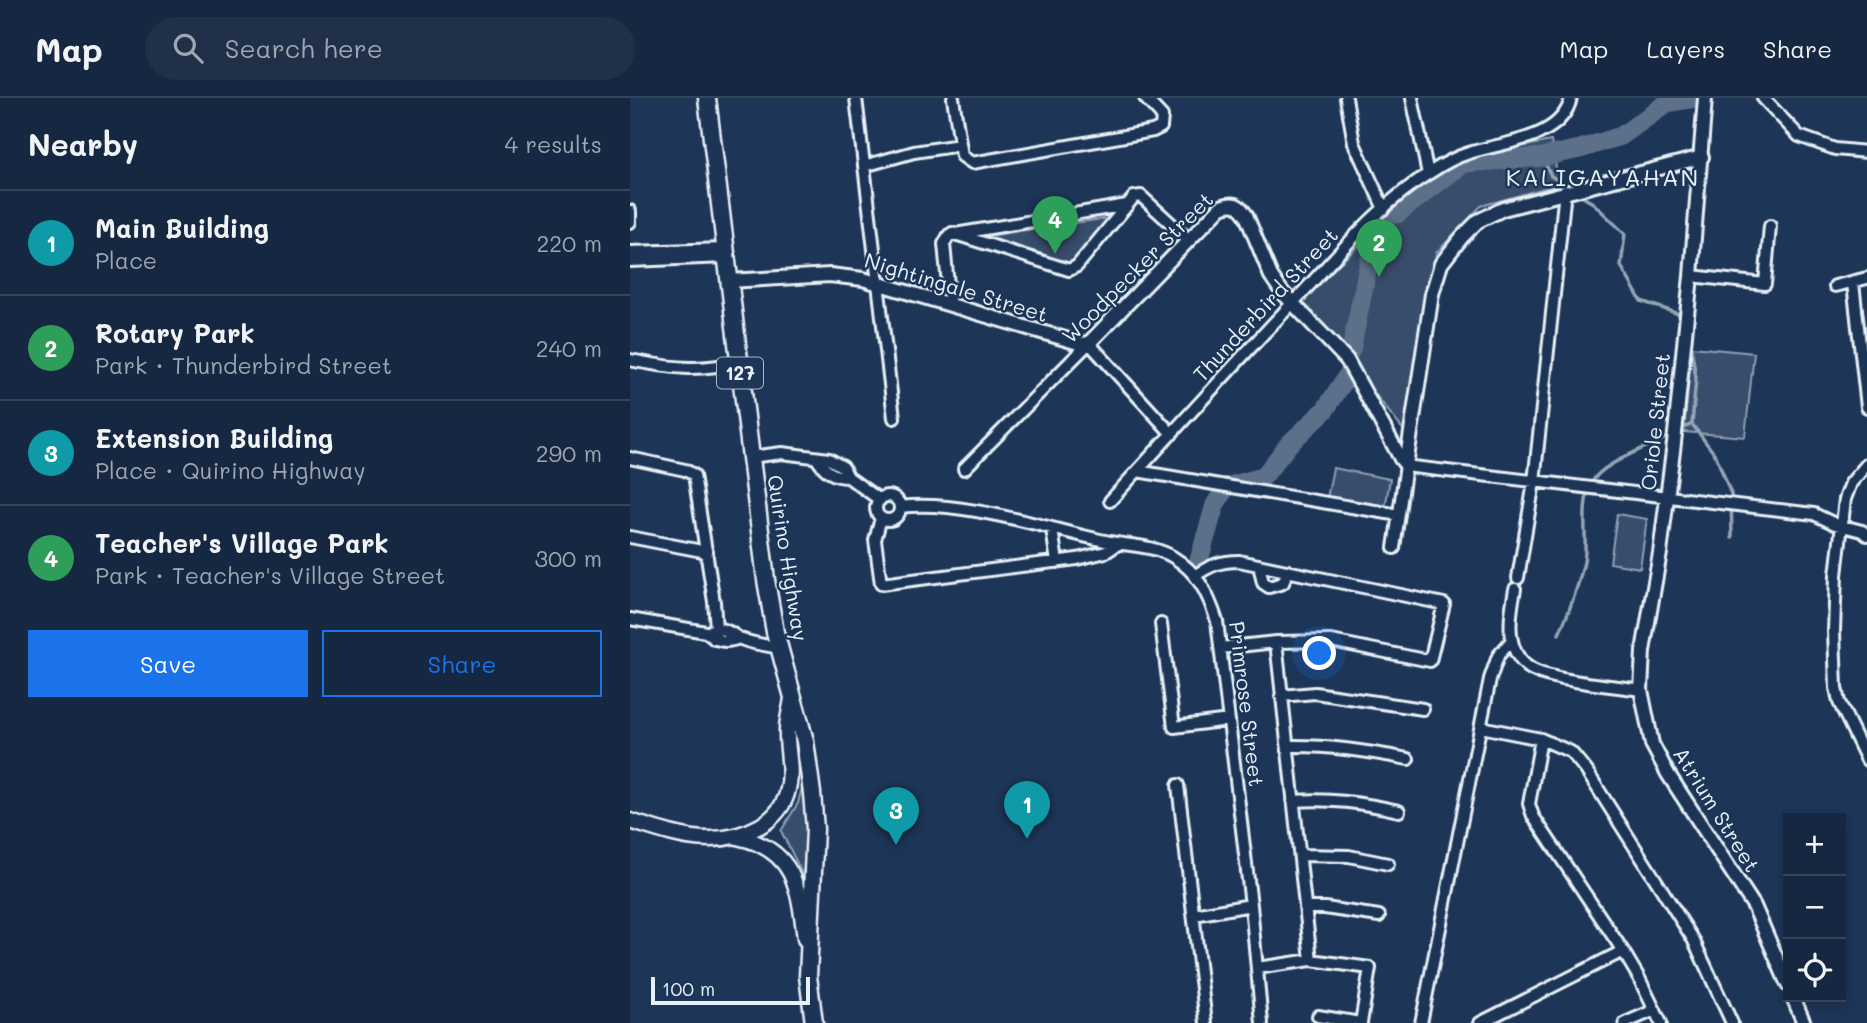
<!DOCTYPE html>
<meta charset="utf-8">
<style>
body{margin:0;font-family:Mali,sans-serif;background:#1f3048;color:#f1f3f6}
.controls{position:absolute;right:21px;bottom:21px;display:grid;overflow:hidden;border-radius:0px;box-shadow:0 4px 10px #0003}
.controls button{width:63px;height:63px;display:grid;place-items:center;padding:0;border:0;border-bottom:2px solid #35445a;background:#162841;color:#f1f3f6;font:35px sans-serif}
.scale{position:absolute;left:21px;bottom:18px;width:159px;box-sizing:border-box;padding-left:7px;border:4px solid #e8f1f8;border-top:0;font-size:19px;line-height:24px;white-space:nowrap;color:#e8f1f8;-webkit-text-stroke:5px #1d3557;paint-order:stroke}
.you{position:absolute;left:690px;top:556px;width:24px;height:24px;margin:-18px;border:5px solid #fff;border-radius:50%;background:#1a73e8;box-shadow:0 0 0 10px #1a73e833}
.badge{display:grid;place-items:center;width:46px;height:46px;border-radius:50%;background:#1a73e8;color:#fff;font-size:23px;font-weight:700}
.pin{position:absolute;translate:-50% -58px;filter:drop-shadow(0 2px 4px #0008)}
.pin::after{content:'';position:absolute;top:37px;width:24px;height:21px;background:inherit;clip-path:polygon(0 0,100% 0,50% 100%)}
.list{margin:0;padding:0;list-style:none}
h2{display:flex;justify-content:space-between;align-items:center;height:91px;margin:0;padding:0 28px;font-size:30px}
h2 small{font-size:23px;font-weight:400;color:#9ea6b1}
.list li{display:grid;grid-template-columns:46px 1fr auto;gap:21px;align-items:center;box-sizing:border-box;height:105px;padding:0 28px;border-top:2px solid #35445a}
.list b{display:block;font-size:26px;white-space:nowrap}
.list p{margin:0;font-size:23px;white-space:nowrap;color:#9ea6b1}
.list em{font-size:23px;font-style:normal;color:#9ea6b1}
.actions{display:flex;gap:14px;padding:21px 28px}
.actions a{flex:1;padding:16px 0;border:2px solid #1a73e8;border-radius:0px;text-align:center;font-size:24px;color:#1a73e8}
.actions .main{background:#1a73e8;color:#fff}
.icon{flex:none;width:38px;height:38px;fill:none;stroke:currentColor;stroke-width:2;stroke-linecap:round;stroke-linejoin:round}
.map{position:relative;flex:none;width:1237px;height:925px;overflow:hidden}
header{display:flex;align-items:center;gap:42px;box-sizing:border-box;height:98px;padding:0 35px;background:#162841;border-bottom:2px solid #35445a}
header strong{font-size:33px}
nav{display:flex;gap:38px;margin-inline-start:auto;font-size:24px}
.search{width:490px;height:63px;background:#1f3048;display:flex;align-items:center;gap:18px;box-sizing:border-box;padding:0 24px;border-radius:38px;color:#9ea6b1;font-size:26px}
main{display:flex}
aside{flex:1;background:#162841}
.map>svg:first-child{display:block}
.green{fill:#374d6c;stroke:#909fb2;stroke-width:2}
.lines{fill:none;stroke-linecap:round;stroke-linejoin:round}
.stream{stroke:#95a4b5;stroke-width:3.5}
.river{stroke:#5d7089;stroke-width:19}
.minor-casing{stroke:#e8f1f8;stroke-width:16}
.tertiary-casing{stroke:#e8f1f8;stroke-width:18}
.secondary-casing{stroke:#e8f1f8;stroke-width:19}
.primary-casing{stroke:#e8f1f8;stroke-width:21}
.minor{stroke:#1d3557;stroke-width:10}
.tertiary{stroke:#1d3557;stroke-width:12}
.secondary{stroke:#1d3557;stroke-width:14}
.primary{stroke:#1d3557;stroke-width:16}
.labels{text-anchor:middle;stroke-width:5;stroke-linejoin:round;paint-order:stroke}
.shield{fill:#1d3557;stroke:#abb9c8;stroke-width:2}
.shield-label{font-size:19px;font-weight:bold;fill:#e8f1f8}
.street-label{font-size:21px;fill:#e8f1f8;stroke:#1d3557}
.quarter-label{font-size:24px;letter-spacing:2px;fill:#e8f1f8;stroke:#1d3557}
</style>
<header>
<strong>Map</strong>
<div class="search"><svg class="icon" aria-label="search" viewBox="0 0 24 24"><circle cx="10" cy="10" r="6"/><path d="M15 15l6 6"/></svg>Search here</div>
<nav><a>Map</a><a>Layers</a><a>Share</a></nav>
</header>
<main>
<aside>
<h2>Nearby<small>4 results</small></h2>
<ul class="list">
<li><span class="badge" style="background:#0f9aa8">1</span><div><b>Main Building</b><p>Place</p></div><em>220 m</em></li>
<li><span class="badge" style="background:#2e9e5b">2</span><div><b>Rotary Park</b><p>Park · Thunderbird Street</p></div><em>240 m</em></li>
<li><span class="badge" style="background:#0f9aa8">3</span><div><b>Extension Building</b><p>Place · Quirino Highway</p></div><em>290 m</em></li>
<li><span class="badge" style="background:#2e9e5b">4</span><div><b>Teacher's Village Park</b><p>Park · Teacher's Village Street</p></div><em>300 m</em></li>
</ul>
<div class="actions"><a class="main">Save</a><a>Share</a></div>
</aside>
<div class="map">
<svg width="1237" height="925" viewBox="0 0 1237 925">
<rect width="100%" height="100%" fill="#1d3557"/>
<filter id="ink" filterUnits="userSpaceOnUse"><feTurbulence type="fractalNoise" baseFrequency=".0143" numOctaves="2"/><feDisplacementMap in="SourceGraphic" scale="14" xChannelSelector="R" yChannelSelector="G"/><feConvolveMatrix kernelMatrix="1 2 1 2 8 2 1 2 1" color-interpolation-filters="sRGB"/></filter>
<g filter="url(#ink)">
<!-- green -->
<path class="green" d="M 921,43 L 929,86 L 851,108 L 806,155 L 775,334 L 671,202 L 807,74 L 855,56 Z
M 479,120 L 480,126 L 443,171 L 343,140 Z
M 1062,249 L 1124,255 L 1115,339 L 1054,334 Z
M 703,370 L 760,381 L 755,410 L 697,400 Z
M 987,416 L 1017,421 L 1010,470 L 980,465 Z
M 174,682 L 182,733 L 176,789 L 172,775 L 151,733 L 168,705 Z"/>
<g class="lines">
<!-- stream -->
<path class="stream" d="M 1037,5 L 1040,0
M 912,59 L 921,78 L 940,90
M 946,95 L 963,105 L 995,136 L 991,168 L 1011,203 L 1049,216 L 1052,222
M 1060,243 L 1066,280 L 1062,326 L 1086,358 L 1101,396 L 1102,440
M 1048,333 L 1062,326
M 929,536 C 940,512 948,490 954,464 C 959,435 945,392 973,372 C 993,357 1020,348 1042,337"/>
<!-- river -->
<path class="river" d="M 767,116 L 834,65 L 912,59 L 950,51 L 991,38 L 1037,5 L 1067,0
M 721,252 L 739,164 L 755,126
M 569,462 L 585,407 L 596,389 L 633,379 L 659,346 L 695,312 L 717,278"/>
<defs>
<path id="minor" d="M 226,0 L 264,320
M 323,0 L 332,58 L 342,65 L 523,33 L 531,29 L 532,18 L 515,0
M 716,0 L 724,45 L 754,111
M 782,0 L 798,76
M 1133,0 L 1169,38 L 1205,51 L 1237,54
M 234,68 L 284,54 L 330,47
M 0,113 L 0,124
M 322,135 L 439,172 L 447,168 L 504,99 L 511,98 L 559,142
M 0,154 L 95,151
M 0,163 L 96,159
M 1061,178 L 1135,186 L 1140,128
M 1223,185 L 1237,309
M 1205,188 L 1237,180
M 320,207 L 314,146 L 319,137 L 497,107
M 0,262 C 40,270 68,274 108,264
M 120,359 L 152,355 L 199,361 L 213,369 L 218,379 L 250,402
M 0,360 L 55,372 L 64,377 L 84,504 L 86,530 L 84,541
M 187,361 C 195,373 203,379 218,379
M 1237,366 L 1221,385 L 1215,401 L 1206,477 L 1204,533 L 1206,590 L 1209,604 L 1237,662
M 334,371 L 459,245 L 542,336
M 507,373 L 769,417
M246 410a12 12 0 1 1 24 0a12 12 0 1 1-24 0Z
M 480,403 C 544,333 608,262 674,193 C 713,151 752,104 801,74 C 813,66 826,59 839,55 C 873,44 932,42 941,0
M 270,409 C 330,401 415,430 475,443 C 498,448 523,447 543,459 C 568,474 578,496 587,523 L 621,807 L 632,925
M 251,420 L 245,442 L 251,486 L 447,461 L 476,454 L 488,446
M 422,431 L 427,464
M 0,439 L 77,454
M 764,450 L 776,367 L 783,369 L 1184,416 L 1205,426 L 1232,433 L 1237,437
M 629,467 L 633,485 L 639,489 L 653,485 L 658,473
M 566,477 C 581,467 591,463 609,463 L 814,506 L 800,563 L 701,543 L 646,544 L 590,550
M 888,480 L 904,384 L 935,93
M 885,491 C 880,516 874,551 898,569 C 916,583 986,588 1011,592
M 0,521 L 76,534 C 87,544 96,545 109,540
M 531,526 L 544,629 L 599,622
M 82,532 C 94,529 99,534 109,540 C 120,546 137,547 149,550
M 646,544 L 681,862
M 651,598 L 685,595 L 793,611
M 851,629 L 911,641 L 941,654 L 956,672 L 1063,841 L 1102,925
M 911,641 L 899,706 L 903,718 L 993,853 L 1009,880 L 1031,925
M 658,648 C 699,647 738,653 778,661
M 548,687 L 576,925
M 663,703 C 700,700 733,705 769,713
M 670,757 L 719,758 L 758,766
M 675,810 L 695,810 L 749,818
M 564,817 L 621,807
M 627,870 L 681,862 L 740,870 L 731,925
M 688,918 L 730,925
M 791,925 L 860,581 L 868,558 L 882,542
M 850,925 L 993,853
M 995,925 L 1025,912"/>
<path id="tertiary" d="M 1075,0 L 1061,178 L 1044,345 L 1030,455 L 1013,553 L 1011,592 L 1022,646 L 1038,676 L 1124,808 L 1158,887
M 99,183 L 200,177 L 233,181 L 452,246 L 459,245 L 591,109 C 603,104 609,106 616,117 L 641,178 L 652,194 L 717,262 L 771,361 L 776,367
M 776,367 L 802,196 L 811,166 L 832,139 L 848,123 L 873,111 L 1072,59
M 1163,899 L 1174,925"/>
<path id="secondary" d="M 0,723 C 45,737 85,753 130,728 C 144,720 155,707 158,691 C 163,672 156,651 157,632 C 157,621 161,610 162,600
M 107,739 C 165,751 169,790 175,841"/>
<path id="primary" d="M 77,0 L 136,482 L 145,534 L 175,643 L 182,695 L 185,731 L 178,878 L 184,925"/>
</defs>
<!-- minor casing -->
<use href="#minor" class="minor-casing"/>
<!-- tertiary casing -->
<use href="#tertiary" class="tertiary-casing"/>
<!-- secondary casing -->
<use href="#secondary" class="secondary-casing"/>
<!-- primary casing -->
<use href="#primary" class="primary-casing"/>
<!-- minor -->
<use href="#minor" class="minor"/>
<!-- tertiary -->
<use href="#tertiary" class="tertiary"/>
<!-- secondary -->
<use href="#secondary" class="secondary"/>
<!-- primary -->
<use href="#primary" class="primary"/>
</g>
</g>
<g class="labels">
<!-- shield labels -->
<rect class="shield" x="87" y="259.5" width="46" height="31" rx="5"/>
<g class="shield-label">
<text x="110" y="282">127</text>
</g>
<!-- street labels -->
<g class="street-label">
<text transform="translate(508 170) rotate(-45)" y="7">Woodpecker Street</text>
<text transform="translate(326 190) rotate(17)" y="7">Nightingale Street</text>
<text transform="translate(636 207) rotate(-47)" y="7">Thunderbird Street</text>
<text transform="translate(1026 324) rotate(-84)" y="7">Oriole Street</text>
<text transform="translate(157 460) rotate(81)" y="7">Quirino Highway</text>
<text transform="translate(616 606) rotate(83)" y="7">Primrose Street</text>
<text transform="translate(1086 712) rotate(58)" y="7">Atrium Street</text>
</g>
<!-- quarter labels -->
<g class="quarter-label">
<text x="973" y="88">KALIGAYAHAN</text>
</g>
</g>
</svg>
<div class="controls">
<button>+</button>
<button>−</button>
<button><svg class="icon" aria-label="locate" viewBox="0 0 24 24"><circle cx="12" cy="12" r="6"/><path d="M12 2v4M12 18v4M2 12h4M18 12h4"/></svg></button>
</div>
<div class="scale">100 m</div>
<div class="you"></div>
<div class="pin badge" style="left:397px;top:741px;background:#0f9aa8">1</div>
<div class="pin badge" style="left:749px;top:179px;background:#2e9e5b">2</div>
<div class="pin badge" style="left:266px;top:747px;background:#0f9aa8">3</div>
<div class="pin badge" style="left:425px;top:156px;background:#2e9e5b">4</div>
</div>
</main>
